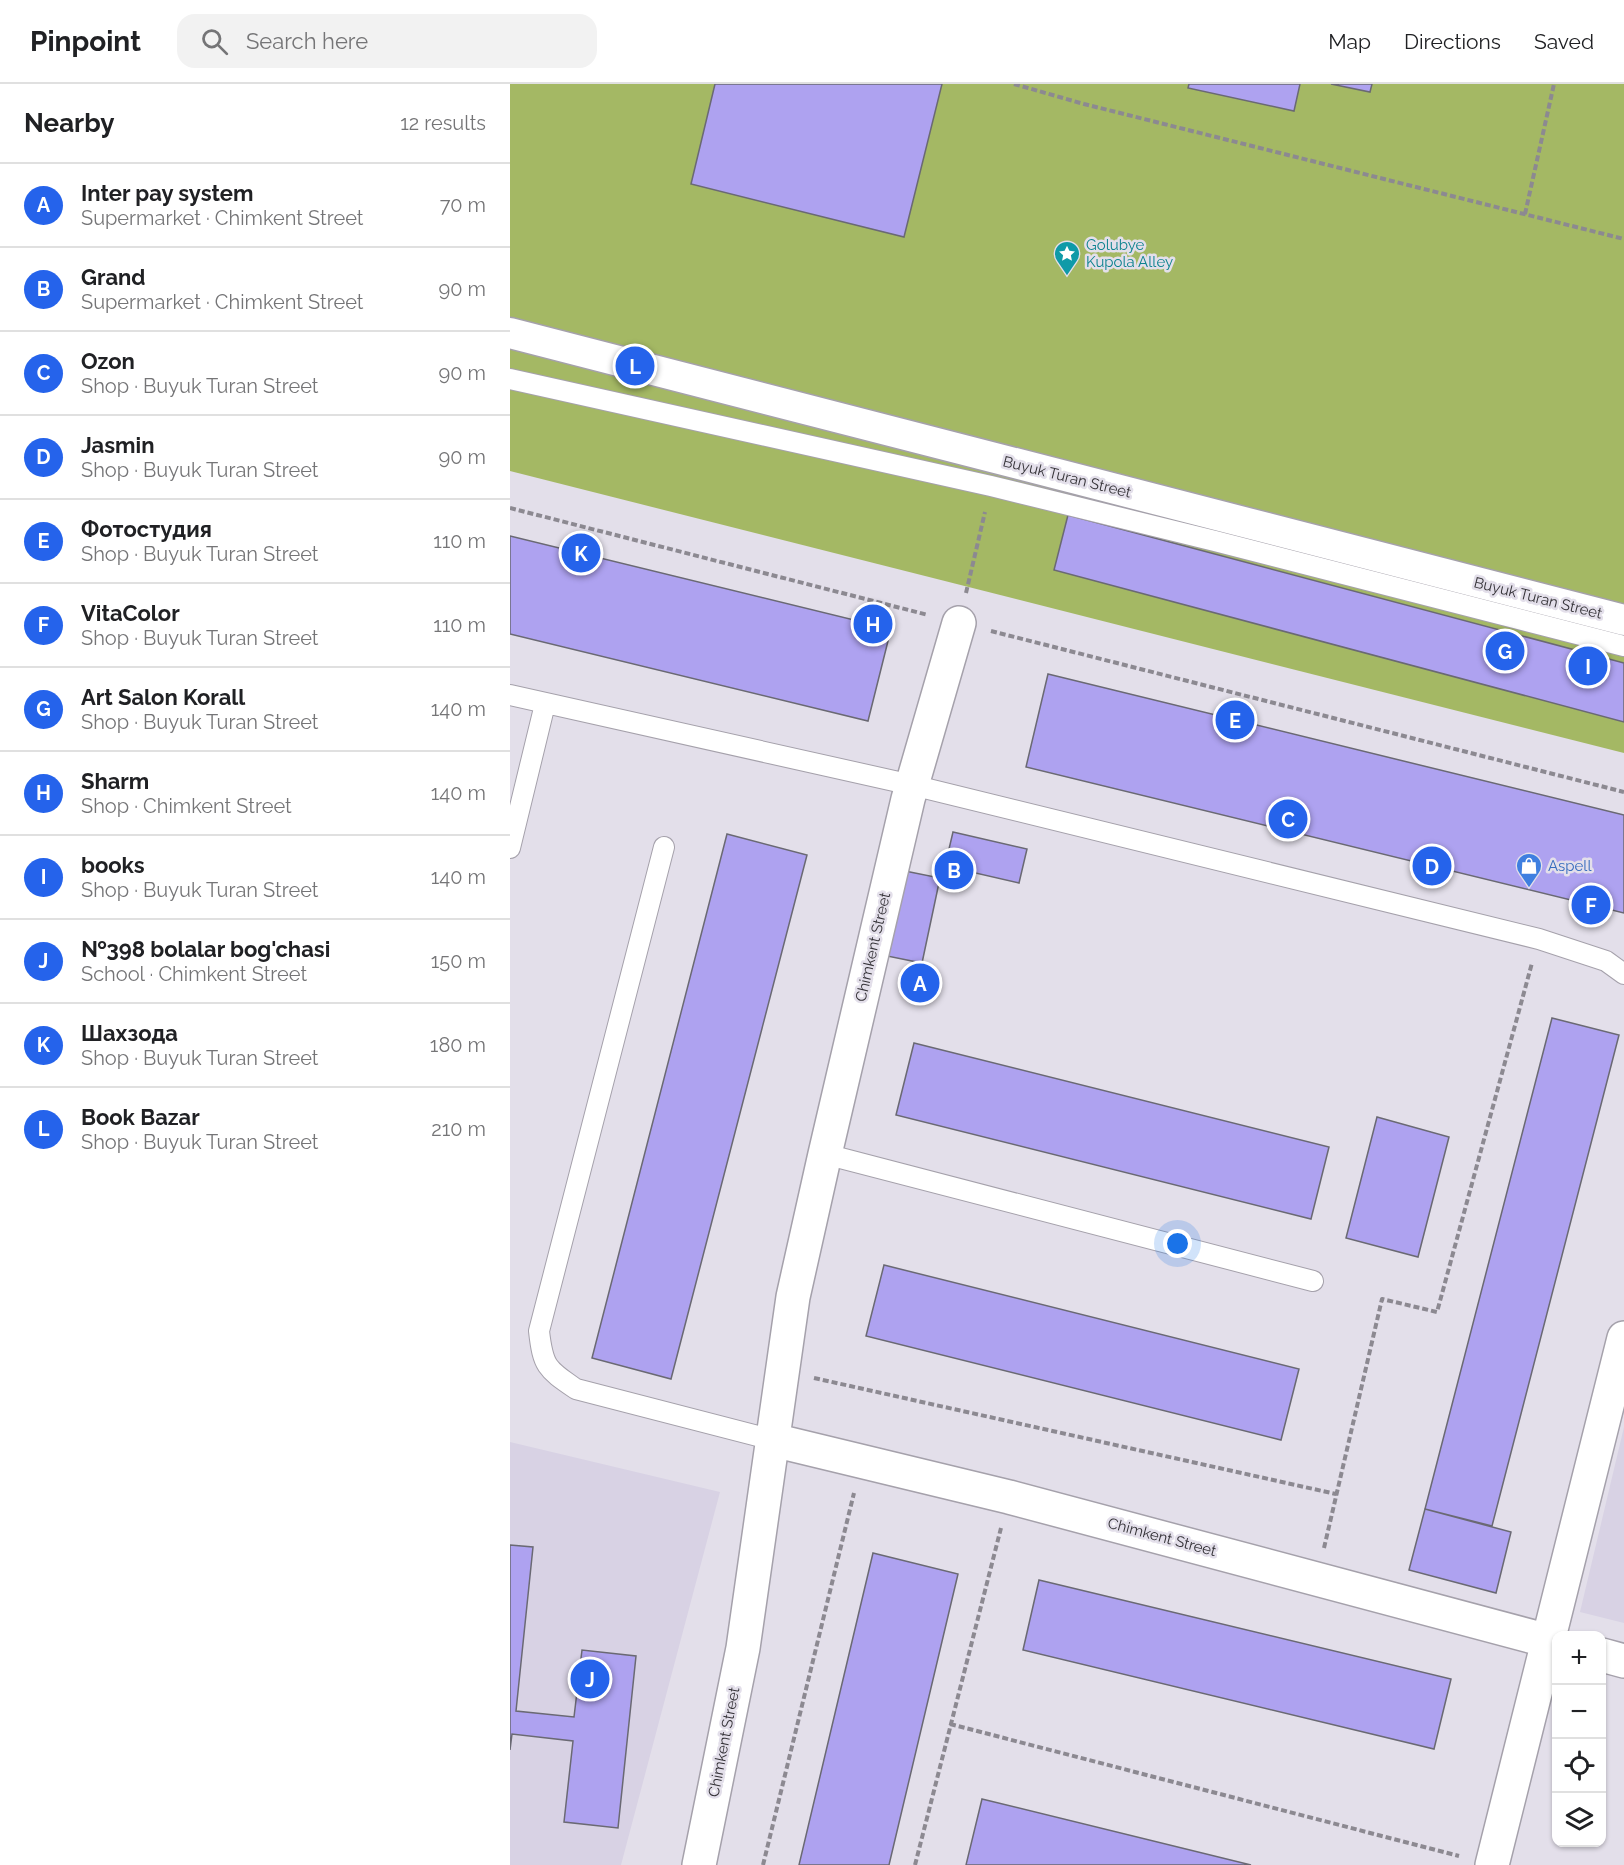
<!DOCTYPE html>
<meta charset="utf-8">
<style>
body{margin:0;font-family:Raleway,sans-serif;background:#f2f2f2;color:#202124}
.controls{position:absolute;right:18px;bottom:18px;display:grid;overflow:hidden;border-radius:12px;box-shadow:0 2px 4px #0004}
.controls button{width:54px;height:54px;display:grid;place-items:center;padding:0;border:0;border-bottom:2px solid #e0e0e0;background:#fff;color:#202124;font:30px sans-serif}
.you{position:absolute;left:668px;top:1160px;width:21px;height:21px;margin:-15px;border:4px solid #fff;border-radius:50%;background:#1a73e8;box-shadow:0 0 0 9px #1a73e833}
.badge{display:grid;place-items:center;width:39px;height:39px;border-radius:50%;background:#2563eb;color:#fff;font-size:20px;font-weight:700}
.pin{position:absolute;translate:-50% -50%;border:3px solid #fff;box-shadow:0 2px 6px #0006}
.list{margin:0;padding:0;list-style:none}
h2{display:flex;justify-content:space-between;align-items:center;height:78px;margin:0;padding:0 24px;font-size:26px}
h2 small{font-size:20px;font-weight:400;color:#757577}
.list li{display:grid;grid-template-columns:39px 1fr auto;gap:18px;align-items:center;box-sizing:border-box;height:84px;padding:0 24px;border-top:2px solid #e0e0e0}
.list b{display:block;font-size:22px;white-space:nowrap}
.list p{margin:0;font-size:20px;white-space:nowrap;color:#757577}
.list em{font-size:20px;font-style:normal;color:#757577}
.icon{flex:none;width:33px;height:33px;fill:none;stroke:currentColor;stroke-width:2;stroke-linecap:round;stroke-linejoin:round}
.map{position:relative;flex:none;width:1114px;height:1781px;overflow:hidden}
header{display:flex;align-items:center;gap:36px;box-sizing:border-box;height:84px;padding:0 30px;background:#fff;border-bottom:2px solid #e0e0e0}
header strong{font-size:28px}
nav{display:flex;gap:33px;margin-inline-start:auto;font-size:21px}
.search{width:420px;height:54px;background:#f2f2f2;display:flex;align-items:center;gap:15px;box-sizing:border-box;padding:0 21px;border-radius:18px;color:#757577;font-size:22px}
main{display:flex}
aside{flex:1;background:#fff}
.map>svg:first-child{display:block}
.built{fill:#d8d2e4}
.forest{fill:#a4b864}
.building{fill:#aea2f0;stroke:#6a6973;stroke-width:1.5}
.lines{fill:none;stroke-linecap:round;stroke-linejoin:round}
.service-casing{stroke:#a5a1ab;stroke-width:22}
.pedestrian-casing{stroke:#a5a1ab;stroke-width:33}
.minor-casing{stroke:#a5a1ab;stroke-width:36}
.path{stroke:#8c8991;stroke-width:4;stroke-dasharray:6 3;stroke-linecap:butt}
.service{stroke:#fff;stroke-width:20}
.pedestrian{stroke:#fff;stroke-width:30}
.minor{stroke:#fff;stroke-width:33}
.labels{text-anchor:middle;stroke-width:5;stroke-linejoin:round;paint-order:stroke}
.culture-label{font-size:15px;fill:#0d838f;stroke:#e3dfea;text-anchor:start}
.street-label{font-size:15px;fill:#343237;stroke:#e3dfea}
.shop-label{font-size:15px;fill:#366cbe;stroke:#e3dfea;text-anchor:start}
</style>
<header>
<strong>Pinpoint</strong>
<div class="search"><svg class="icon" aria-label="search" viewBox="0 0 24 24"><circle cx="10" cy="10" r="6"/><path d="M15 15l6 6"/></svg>Search here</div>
<nav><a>Map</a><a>Directions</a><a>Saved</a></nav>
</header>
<main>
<aside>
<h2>Nearby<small>12 results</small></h2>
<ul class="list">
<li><span class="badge">A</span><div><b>Inter pay system</b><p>Supermarket · Chimkent Street</p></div><em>70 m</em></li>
<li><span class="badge">B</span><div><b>Grand</b><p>Supermarket · Chimkent Street</p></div><em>90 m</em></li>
<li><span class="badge">C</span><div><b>Ozon</b><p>Shop · Buyuk Turan Street</p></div><em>90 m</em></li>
<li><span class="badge">D</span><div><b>Jasmin</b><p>Shop · Buyuk Turan Street</p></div><em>90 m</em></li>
<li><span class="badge">E</span><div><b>Фотостудия</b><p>Shop · Buyuk Turan Street</p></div><em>110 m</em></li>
<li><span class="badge">F</span><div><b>VitaColor</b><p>Shop · Buyuk Turan Street</p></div><em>110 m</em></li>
<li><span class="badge">G</span><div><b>Art Salon Korall</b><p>Shop · Buyuk Turan Street</p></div><em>140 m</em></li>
<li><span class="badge">H</span><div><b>Sharm</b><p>Shop · Chimkent Street</p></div><em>140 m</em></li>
<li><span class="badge">I</span><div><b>books</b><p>Shop · Buyuk Turan Street</p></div><em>140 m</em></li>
<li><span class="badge">J</span><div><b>№398 bolalar bog'chasi</b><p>School · Chimkent Street</p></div><em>150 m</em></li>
<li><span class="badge">K</span><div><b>Шахзода</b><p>Shop · Buyuk Turan Street</p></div><em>180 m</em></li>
<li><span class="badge">L</span><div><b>Book Bazar</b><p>Shop · Buyuk Turan Street</p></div><em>210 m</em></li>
</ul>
</aside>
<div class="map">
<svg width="1114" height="1781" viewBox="0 0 1114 1781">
<rect width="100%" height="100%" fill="#e3dfea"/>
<!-- built -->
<path class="built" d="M 1114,1343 L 1114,1539 L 1070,1528 Z
M 0,1358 L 210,1408 L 111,1781 L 0,1781 Z"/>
<!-- forest -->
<path class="forest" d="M 0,0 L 1114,0 L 1114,669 L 0,387 Z"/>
<!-- building -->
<path class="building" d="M 205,0 L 432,0 L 394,153 L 181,100 Z
M 679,0 L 790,0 L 784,27 L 678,4 Z
M 821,0 L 862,0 L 860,8 Z
M 558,431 L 1114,579 L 1114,638 L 544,486 Z
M 0,452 L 381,545 L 358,637 L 0,550 Z
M 538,590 L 1114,731 L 1114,829 L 516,683 Z
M 443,748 L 517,765 L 509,799 L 435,782 Z
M 217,750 L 297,771 L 161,1295 L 82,1274 Z
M 395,787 L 430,794 L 412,879 L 377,872 Z
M 1042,934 L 1109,951 L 982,1442 L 915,1425 Z
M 404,959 L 819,1063 L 801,1135 L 386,1031 Z
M 867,1033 L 939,1053 L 908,1173 L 836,1154 Z
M 374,1181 L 789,1285 L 771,1356 L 356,1252 Z
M 915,1425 L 1001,1448 L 986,1509 L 899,1486 Z
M 0,1461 L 23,1463 L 6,1627 L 64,1633 L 72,1566 L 126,1572 L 108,1744 L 54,1738 L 63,1657 L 2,1650 L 0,1666 Z
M 363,1469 L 448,1490 L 379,1781 L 289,1781 Z
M 529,1496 L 941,1595 L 924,1665 L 513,1566 Z
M 472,1715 L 741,1781 L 456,1781 Z"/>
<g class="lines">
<defs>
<path id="service" d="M 0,295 L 481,402 L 705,457 L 1114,562
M 0,611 L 402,701 L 1029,855 L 1096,877 L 1114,890
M 154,763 L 29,1247 C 33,1283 37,1285 66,1305 L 263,1356
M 0,764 L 35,620
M 315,1070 L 803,1197"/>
<path id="pedestrian" d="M 0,249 L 1114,536"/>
<path id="minor" d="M 263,1356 L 499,1413 L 1046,1559
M 1092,1571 L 1114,1577
M 189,1781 L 233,1564 L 283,1213 L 315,1070 L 398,715 L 449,539
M 982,1781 L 1114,1254"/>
</defs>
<!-- service casing -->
<use href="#service" class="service-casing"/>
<!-- pedestrian casing -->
<use href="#pedestrian" class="pedestrian-casing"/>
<!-- minor casing -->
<use href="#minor" class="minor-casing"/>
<!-- path -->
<path class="path" d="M 504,0 L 574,20 L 1114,155
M 1015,130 L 1044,0
M 0,424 L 418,531
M 456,509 L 475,428
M 481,547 L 1114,708
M 304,1294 L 826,1410
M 814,1464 L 872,1215 L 927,1228 L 1022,879
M 440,1640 L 949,1772
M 253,1781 L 344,1409
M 405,1781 L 491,1444"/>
<!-- service -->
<use href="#service" class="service"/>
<!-- pedestrian -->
<use href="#pedestrian" class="pedestrian"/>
<!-- minor -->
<use href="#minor" class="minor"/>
</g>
<!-- icons -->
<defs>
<symbol id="sight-pin" viewBox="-11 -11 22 30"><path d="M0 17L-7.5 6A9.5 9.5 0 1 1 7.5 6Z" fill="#0f9aa8" stroke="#e3dfea"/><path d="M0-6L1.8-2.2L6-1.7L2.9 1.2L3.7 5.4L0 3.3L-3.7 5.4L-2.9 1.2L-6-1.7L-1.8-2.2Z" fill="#fff"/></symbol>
<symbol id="shop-pin" viewBox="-11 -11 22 30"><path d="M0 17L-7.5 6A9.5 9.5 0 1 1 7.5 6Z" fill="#3f7fe0" stroke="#e3dfea"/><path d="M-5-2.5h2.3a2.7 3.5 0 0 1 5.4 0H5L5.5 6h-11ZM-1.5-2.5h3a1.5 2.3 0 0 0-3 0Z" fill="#fff"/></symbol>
</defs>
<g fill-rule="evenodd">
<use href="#sight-pin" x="542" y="155" width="30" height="40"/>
<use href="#shop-pin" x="1004" y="767" width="30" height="40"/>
</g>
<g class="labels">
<!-- culture labels -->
<g class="culture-label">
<text x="576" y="166">Golubye<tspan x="576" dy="17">Kupola Alley</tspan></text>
</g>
<!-- street labels -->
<g class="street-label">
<text transform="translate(557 393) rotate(14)" y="5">Buyuk Turan Street</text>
<text transform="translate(1028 514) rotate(14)" y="5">Buyuk Turan Street</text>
<text transform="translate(363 863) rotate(-77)" y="5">Chimkent Street</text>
<text transform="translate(652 1453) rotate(15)" y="5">Chimkent Street</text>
<text transform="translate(214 1658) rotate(-79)" y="5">Chimkent Street</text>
</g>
<!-- shop labels -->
<g class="shop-label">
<text x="1038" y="787">Aspell</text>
</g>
</g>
</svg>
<div class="controls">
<button>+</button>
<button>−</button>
<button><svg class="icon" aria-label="locate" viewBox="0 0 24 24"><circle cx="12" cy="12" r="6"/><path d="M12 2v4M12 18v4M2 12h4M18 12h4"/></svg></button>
<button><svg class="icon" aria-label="layers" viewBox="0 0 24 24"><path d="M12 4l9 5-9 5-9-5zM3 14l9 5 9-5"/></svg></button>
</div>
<div class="you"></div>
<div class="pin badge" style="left:410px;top:899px">A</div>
<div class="pin badge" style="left:444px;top:786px">B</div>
<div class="pin badge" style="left:778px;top:735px">C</div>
<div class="pin badge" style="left:922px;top:782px">D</div>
<div class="pin badge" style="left:725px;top:636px">E</div>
<div class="pin badge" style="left:1081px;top:821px">F</div>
<div class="pin badge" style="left:995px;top:567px">G</div>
<div class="pin badge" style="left:363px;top:540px">H</div>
<div class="pin badge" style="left:1078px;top:582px">I</div>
<div class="pin badge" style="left:80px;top:1595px">J</div>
<div class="pin badge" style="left:71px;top:469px">K</div>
<div class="pin badge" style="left:125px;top:282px">L</div>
</div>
</main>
